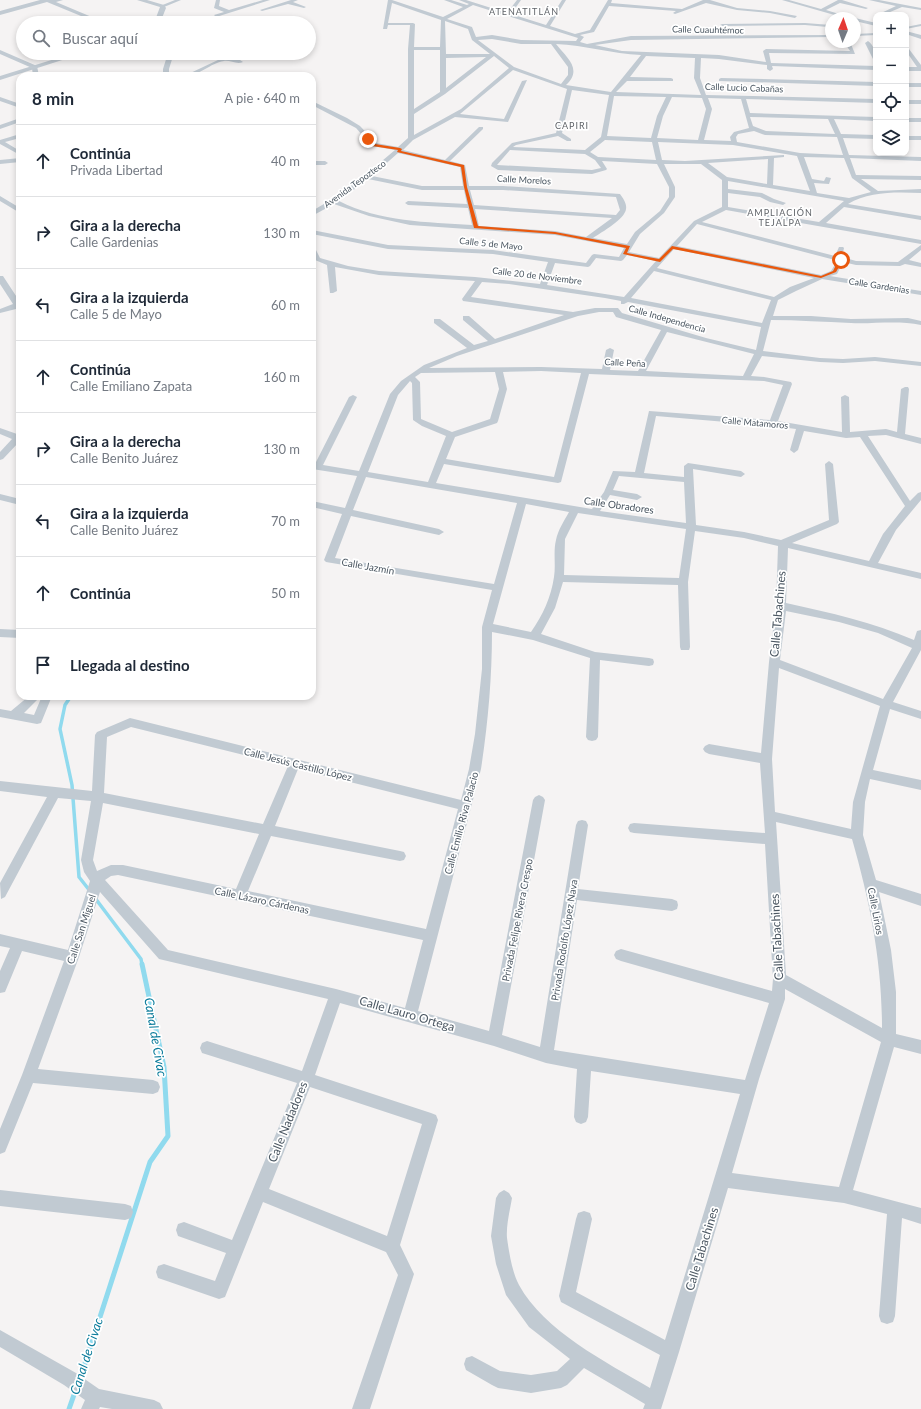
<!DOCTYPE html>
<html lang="es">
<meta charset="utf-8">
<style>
body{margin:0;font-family:Lato,sans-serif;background:#f2f2f3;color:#1f2937}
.controls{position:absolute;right:12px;top:12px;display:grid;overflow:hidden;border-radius:8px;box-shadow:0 2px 6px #0003}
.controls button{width:36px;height:36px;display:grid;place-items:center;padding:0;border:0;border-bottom:1px solid #e0e1e3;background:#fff;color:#1f2937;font:20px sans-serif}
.compass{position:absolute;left:825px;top:12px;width:36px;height:36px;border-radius:50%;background:#fff;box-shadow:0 2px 6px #0003;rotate:2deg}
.stop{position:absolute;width:12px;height:12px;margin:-9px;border:3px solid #ea580c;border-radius:50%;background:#fff}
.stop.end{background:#ea580c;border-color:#fff;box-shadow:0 1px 4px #0008}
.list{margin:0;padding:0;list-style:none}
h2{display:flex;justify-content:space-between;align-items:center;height:52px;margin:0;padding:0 16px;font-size:17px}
h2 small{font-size:13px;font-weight:400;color:#747a83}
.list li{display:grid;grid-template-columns:26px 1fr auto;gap:12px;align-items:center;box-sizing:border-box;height:72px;padding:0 16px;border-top:1px solid #e0e1e3}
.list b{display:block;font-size:15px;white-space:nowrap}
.list p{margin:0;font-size:13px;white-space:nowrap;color:#747a83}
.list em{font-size:13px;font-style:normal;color:#747a83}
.icon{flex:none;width:22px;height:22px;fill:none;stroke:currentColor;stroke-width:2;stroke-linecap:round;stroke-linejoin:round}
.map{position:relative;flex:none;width:921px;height:1409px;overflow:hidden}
.search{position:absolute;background:#fff;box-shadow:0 2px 6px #0003;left:16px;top:16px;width:300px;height:44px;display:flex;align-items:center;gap:10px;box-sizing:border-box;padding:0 14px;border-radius:22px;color:#747a83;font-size:15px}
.panel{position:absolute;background:#fff;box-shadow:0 2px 6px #0003;left:16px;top:72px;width:300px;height:628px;border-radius:12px}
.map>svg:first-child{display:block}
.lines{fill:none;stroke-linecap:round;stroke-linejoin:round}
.stream-far1{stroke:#90daee;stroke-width:3.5}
.stream{stroke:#90daee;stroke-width:5}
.minor{fill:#c1cad2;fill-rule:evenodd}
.tertiary{fill:#c1cad2;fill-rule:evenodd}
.route{fill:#ea580c}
.labels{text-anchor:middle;stroke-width:3.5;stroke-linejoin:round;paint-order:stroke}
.far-neighbourhood-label{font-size:9px;letter-spacing:1px;fill:#5f6368;stroke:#fff}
.far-street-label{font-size:9px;fill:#4a5661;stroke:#fff}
.street-label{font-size:10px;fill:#4a5661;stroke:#fff}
.near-street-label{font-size:12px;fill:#4a5661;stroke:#fff}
.near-water-label{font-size:13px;font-style:italic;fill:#0c7c9b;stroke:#fff}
</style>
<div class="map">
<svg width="921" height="1409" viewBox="0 0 921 1409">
<rect width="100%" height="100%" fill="#f5f3f3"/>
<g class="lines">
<!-- stream-far1 -->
<path class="stream-far1" d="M 71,696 L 65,705 L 60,729 L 72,785 L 79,877 L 90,891
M 95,898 L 141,959 L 142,965"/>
<!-- stream -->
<path class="stream" d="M 80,1379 L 150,1162 L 168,1136 L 164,1067 L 142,964
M 69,1409 L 76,1389"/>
<!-- minor -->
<path class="minor" d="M 175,0 L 181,0 L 164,7 L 160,6 Z
M 216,0 L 220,0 L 219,6 L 229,10 L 263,0 L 270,0 L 216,17 L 214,15 L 224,12 L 214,8 Z
M 291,0 L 298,0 L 293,2 L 306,7 L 304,8 L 288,4 L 262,11 L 260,10 Z
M 388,0 L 392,0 L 443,17 L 463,7 L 444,0 L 451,0 L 467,5 L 469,4 L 459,0 L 466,0 L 507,13 L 517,0 L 521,0 L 511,14 L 546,25 L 562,0 L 566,0 L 550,26 L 575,34 L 590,30 L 608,0 L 612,0 L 611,3 L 682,9 L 703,0 L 710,0 L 737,8 L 770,11 L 797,16 L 795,18 L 770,13 L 737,10 L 706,3 L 675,14 L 673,13 L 676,11 L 609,6 L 594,32 L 580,35 L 584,37 L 580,42 L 587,44 L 631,36 L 831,35 L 831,37 L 631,40 L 595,45 L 622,51 L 719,55 L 766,62 L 763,51 L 766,49 L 850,51 L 846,45 L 851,44 L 855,54 L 769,53 L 771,63 L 876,66 L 876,70 L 772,66 L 773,69 L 770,71 L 767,69 L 767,65 L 719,59 L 701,58 L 700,78 L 706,95 L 876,99 L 876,103 L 746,99 L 750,113 L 876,117 L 876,121 L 834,119 L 841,134 L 876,135 L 876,139 L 843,138 L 849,155 L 921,157 L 921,161 L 850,158 L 856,175 L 921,176 L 921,180 L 861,179 L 878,191 L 921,189 L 921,193 C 897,192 869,191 848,204 L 921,216 L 921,220 L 844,207 L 826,223 L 921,240 L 921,244 L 726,210 L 702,222 L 835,256 L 839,247 L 843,247 L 844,248 L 842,257 L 856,261 L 898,262 L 921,245 L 921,250 L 909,260 L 921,263 L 921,267 L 905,264 L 900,266 L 856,265 L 843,262 L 837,274 L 830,276 L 921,291 L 921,295 L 822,279 L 796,291 L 778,300 L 773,316 L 811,316 L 851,319 L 908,318 L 921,321 L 921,325 C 898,320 874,324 851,323 C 824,322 798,320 771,320 L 763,351 L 820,358 L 843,359 L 875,357 L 921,362 L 921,366 L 875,361 L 843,363 L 820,362 L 762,356 L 751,376 L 764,377 L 791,382 L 792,384 L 778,421 L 842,432 L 841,397 L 845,395 L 849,397 L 850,432 L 886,429 L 897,432 L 901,389 L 905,387 L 908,387 L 909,389 L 905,434 L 921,438 L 921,444 L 886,435 L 868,436 L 910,501 L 918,493 L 921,492 L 921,500 L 896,530 L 878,563 L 921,573 L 921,579 L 788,548 L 786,603 C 831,613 872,622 914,640 L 917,631 L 921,630 L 921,650 L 893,702 L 921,711 L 921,719 L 890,709 L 873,770 L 921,780 L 921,790 L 870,779 L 865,802 L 863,835 L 876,880 L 921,894 L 921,906 L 879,892 L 891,950 L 896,992 L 896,1034 L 921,1040 L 921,1054 L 894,1047 L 853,1190 L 921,1208 L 921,1224 L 902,1218 L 895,1316 L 893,1322 L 887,1324 L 881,1322 L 879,1316 L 887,1214 L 844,1203 L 728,1188 L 679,1352 L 661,1409 L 643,1409 L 645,1404 L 584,1368 L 567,1385 L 561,1388 L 531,1393 L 498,1388 L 492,1385 L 466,1370 L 464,1364 L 466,1358 L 472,1356 L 500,1371 L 531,1375 L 557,1371 L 570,1359 L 529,1327 L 506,1295 L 496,1264 L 491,1236 L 496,1198 L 499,1193 L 504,1190 L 509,1193 L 512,1198 C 510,1210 506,1225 507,1238 C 509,1252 512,1272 519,1285 C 544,1331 606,1362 650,1388 L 660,1355 L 561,1302 L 559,1296 L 576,1219 L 578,1213 L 584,1211 L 590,1213 L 592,1219 L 576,1292 L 665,1340 L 740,1094 L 591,1071 L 588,1117 L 586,1122 L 581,1124 L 576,1122 L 574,1117 L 577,1069 L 546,1063 L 494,1046 L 340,1003 L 315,1075 L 431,1113 L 436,1115 L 438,1120 L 400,1245 L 414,1274 L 370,1409 L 352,1409 L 398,1275 L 386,1252 L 263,1202 L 225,1297 L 219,1299 L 164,1280 L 158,1278 L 156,1272 L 158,1266 L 164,1264 L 215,1281 L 226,1253 L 178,1236 L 176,1230 L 178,1224 L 184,1222 L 232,1240 L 297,1083 L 202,1053 L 200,1048 L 202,1043 L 207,1041 L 302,1071 L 328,999 L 159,959 L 100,892 L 79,957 L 38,1069 L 153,1080 L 158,1082 L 160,1087 L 158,1092 L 153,1094 L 33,1083 L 5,1152 L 0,1154 L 0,1129 L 22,1075 L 64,961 L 22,951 L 5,992 L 0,993 L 0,971 L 10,948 L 0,946 L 0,934 L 68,950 L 90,881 L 84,872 L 81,860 L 91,801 L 58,798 L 5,897 L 1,899 L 0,883 L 47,797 L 0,791 L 0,781 L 92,791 L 95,735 L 97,732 L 130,718 L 461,800 L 469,769 L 475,734 L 482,669 L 482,627 L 492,590 L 326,562 L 324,560 L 342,514 L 312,507 L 312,501 L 345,508 L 357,476 L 312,469 L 312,463 L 315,464 L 349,397 L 353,395 L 357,397 L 323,465 L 359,471 L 390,394 L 401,381 L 424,365 L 467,348 L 434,323 L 434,319 L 440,319 L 474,345 L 488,341 L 463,320 L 463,316 L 469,316 L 495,339 L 564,315 L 463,301 L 462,299 L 475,281 L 379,275 L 335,267 L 337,291 L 333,293 L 330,293 L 327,265 L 315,260 L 312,256 L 312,246 L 315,248 L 320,258 L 348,266 L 379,271 L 475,277 L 540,284 L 548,262 L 493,254 L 388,249 L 312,234 L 312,230 L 388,245 L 493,250 L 586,263 L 592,255 L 594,254 L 619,257 L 624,248 L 555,235 L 410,225 L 369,216 L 334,204 L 312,216 L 312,211 C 342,194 368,173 395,150 L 372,146 L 356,128 L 312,105 L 312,101 L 347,118 L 360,126 L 376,143 L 398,147 L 408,138 L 408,49 L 410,25 L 388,25 L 387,29 L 383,29 ZM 392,3 L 441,20 L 440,47 L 414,47 L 415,24 L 413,23 L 388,23 ZM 473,5 L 578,38 L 576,41 L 521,40 L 492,35 L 476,37 L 472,27 L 447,19 ZM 445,21 L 468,29 L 472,40 L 490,54 L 446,54 ZM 492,39 L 521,44 L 551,44 L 568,67 L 568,75 L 561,84 L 514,67 L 478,40 ZM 556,44 C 585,45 612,54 641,55 L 611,92 L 566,85 C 583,69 567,58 556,44 ZM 414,50 L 440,50 L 440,92 L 414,109 ZM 494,56 L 509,68 L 461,109 L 414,135 L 414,114 L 445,94 ZM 646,56 L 695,58 L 694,78 L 701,95 L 616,92 L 627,81 L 673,81 L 673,79 L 671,78 L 630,77 ZM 486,57 L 446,88 L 446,58 ZM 513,70 L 567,89 L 556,133 L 512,143 L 492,163 L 491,166 L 498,170 L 592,174 L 606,170 L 607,169 L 602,161 L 657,164 L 669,187 L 669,197 L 660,211 L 635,232 L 627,244 L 593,238 C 602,232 625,219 626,209 C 627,204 623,198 620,194 L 503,186 L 469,186 L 465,165 L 450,161 L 483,129 L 483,127 L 479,127 L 445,160 L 403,150 L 413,140 L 455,117 L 508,122 L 527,80 L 522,81 L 504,119 L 460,114 ZM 572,90 L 609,95 L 601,137 L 585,150 L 513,147 L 516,145 L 558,136 L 567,141 L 571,141 L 571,139 L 562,133 ZM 614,96 L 666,97 L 657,116 L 651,138 L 607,136 ZM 672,97 L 702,98 L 706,109 L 698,140 L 657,138 L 663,116 ZM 708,98 L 741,99 L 749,128 L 734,132 L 730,137 L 731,141 L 704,140 L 712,109 ZM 750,117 L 828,119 L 835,134 L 766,131 L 753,126 ZM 754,131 L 765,135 L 837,137 L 843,155 L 800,153 L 737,142 L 736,137 L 738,134 ZM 605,140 L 652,142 L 656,160 L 598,157 L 590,152 ZM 658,142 L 733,145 L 797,156 L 810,191 L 773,185 L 774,158 L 784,157 L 784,155 L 685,161 L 662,160 ZM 510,150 L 585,154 L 595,160 L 601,168 L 592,170 L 497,165 ZM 398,153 L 460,167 L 463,186 L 422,186 L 372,176 ZM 804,157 L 844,158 L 852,178 L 871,192 L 849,198 L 817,193 L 814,183 L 829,184 L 831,178 L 826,177 L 824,181 L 812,179 ZM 768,159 L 767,184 L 727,177 L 708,163 ZM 664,164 L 701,164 L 722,180 L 722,207 L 694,221 L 659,258 L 629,252 L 640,234 L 664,213 L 675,197 L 675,187 ZM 368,179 L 422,190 L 464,190 L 467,204 L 408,201 L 405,203 L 408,205 L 468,208 L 472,225 C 427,222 380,222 339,201 ZM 728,181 L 844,201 L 819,222 L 728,207 L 728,193 L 760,197 L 770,202 L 783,205 L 786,203 L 774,199 L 762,193 L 728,189 ZM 470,190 L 503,190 L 616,197 L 620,210 L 616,215 L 474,205 ZM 475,209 L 612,218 L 586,237 L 555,231 L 479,226 ZM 697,224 L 835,260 L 837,261 L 831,271 L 821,275 L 677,246 ZM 674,249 L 814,278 L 790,287 L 774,297 L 657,268 ZM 627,255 L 656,261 L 624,297 L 547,285 L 555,263 L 588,267 L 590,266 L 596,258 L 621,261 L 623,260 ZM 654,271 L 771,300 L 762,323 L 631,298 ZM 482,282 L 509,284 L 605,298 L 621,301 L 621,304 L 624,304 L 628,302 L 761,327 L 756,350 L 706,338 L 622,313 L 618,308 L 595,308 L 573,312 L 471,297 ZM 599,312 L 613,312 L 616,317 L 661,330 L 638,371 L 610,370 L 614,350 L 610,348 L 606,350 L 602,369 L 541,367 L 429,368 L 457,356 L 578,316 ZM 667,332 L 754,354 L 743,376 L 646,371 ZM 541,371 L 581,373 L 554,477 L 446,459 L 455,437 L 497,423 L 498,421 L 507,389 L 503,372 ZM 495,372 L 499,389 L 490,419 L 452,432 L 421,419 L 420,382 L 415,377 L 421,373 ZM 589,374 L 764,381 L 783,385 L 770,420 L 649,411 L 635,472 L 613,471 L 604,492 L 592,509 L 436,483 L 444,464 L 558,483 L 561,482 ZM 410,381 L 412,383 L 413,420 L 422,426 L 446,436 L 428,482 L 368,472 L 398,395 ZM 656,416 L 773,426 L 796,429 L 790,450 L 794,453 L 798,450 L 804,431 L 846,438 L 860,437 L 905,506 L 883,534 L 869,561 L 792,543 L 837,524 L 839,522 L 833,464 L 829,461 L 825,464 L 829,520 L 781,540 L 744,532 L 696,525 L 693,469 L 741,477 L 745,474 L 741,471 L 688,463 L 684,466 L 684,477 L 644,473 ZM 619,476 L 684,482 L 686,523 L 600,511 L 610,495 L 637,500 L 642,497 L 637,494 L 613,490 ZM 366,477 L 517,503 L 494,584 L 335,558 L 351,516 L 439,535 L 444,532 L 439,529 L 353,510 ZM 526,504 L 569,512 C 564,521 558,530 556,540 C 553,552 556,565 554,577 C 551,597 543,615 531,632 L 493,624 ZM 578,513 L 686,529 L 679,578 L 564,575 L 565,539 ZM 695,531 L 744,538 L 778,546 L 776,606 L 769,662 L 761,753 L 709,744 L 705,746 L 703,749 L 705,752 L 709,754 L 760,763 L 765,833 L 634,823 L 630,824 L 628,828 L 630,832 L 634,833 L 765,844 L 773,979 L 772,991 L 621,949 L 616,951 L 614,955 L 616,959 L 621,961 L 769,1003 L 745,1080 L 554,1050 L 577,900 L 672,911 L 677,909 L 678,905 L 677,901 L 672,899 L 578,889 L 588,825 L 586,821 L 582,820 L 578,821 L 576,825 L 540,1047 L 502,1035 L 545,800 L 543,797 L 539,795 L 535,797 L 533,800 L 489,1031 L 418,1011 L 481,769 C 488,723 492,678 492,632 L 533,640 L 590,658 L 586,737 L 588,740 L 592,741 L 596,740 L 598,737 L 600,660 L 649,666 L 653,665 L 654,662 L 653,659 L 649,658 L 595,652 L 541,634 L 555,608 L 563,582 L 678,585 L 680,647 L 681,650 L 689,650 L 690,647 L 688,582 ZM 786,611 L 839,622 L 878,633 L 912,648 L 883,699 L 780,660 ZM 779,668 L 880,706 L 853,802 L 851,829 L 775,812 L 772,759 ZM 131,727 L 288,766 L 263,824 L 104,793 L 107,737 ZM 298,769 L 458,809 L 426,929 L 248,891 L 271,836 L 400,861 L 404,860 L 406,856 L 404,852 L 400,851 L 275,826 ZM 103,803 L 259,834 L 236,889 L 123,865 L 111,865 L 97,871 L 93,860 ZM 776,822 L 852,839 C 870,902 882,962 882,1028 L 786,975 ZM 118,875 L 423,940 L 405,1008 L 336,989 L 168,950 L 105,880 L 111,876 ZM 785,989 L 881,1042 L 839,1187 L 732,1173 L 759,1079 L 785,999 ZM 310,1087 L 422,1124 L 387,1236 L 269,1189 Z
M 782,0 L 789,0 L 821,9 L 838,0 L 842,0 L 868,8 L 866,9 L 840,3 L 826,10 L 852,18 L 845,18 Z
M 869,0 L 879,0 L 921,8 L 921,10 L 902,7 L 883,15 L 877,15 L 896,6 Z
M 853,18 L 855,18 L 876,23 L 876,26 L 855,21 L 855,18 Z
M 805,23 L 831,25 L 831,32 L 829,31 L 828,27 L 805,25 L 722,26 L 720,25 L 722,24 Z
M 921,24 L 921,26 L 906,29 L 906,27 Z
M 906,31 L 921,35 L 921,39 L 906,34 Z
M 876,33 L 876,35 L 855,36 L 855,34 Z
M 868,41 C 874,45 876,54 876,61 L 873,59 L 865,43 Z
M 906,45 L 921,65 L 921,71 L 906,71 L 906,67 L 917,67 L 906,51 Z
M 0,50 L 37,66 L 39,76 L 33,76 L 32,68 L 0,54 Z
M 168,53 L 174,53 L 169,69 L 169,76 L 163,76 L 163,69 Z
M 201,54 L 240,60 L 243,62 C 237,65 230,60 224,61 C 210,63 200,76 184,76 L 218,60 L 199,57 L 199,55 Z
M 721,78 L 876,82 L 876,86 L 719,81 L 719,79 Z
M 906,83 L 921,83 L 921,87 L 906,87 Z
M 0,97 L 20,104 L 20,108 L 0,101 Z
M 906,100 L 921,100 L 921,104 L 906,104 Z
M 20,118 L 20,122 L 0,129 L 0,125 Z
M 906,118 L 921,118 L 921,122 L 906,122 Z
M 20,134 L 20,138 L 5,142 L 20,151 L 20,155 L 0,144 L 0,140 Z
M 906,136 L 921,136 L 921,140 L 906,140 Z
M 20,158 L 20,162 L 0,164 L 0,160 Z
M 312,161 L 325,161 L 328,163 L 325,165 L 312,165 Z
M 0,196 L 20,208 L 20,213 L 0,201 Z
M 0,276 L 3,276 L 20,302 L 20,308 L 0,313 L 0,309 L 13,304 L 0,284 Z
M 0,428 L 17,434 L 20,433 L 20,441 L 3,459 L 0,460 L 0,452 L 12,439 L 0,434 Z
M 0,494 L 20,499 L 20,505 L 0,500 Z
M 0,629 L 20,630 L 20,638 L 0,637 Z
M 29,696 L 41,696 L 24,713 L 34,715 L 42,696 L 52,696 L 41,723 L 37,724 L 0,717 L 0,709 L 11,711 Z
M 0,1190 L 125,1204 L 131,1206 L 133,1212 L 131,1218 L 125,1220 L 0,1206 Z
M 0,1330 L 76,1373 L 99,1389 L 154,1400 L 160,1403 L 163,1409 L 112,1409 L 100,1407 L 99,1409 L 81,1409 L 85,1400 L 64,1385 L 0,1347 Z"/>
<!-- tertiary -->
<path class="tertiary" d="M 40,0 L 63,0 L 56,2 L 106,23 L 98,23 L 47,2 L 0,15 L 0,11 Z
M 137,0 L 147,0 L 164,5 L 166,8 L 160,23 L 154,23 L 160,7 Z
M 74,53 L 84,53 L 0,80 L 0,76 Z"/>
</g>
<!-- route -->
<path class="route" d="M 367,138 L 369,138 L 375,144 L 400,148 L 402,149 L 401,151 L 464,165 L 467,187 L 478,226 L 555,232 L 630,246 L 627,253 L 659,259 L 672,246 L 821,276 L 833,271 L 839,259 L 843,260 L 836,272 L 821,278 L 673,249 L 660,262 L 623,254 L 626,248 L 555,234 L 474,228 L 464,187 L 461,167 L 397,152 L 398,150 L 372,146 Z"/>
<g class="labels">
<!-- far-neighbourhood labels -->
<g class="far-neighbourhood-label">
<text x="524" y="15">ATENATITLÁN</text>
<text x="572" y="129">CAPIRI</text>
<text x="780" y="216">AMPLIACIÓN<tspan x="780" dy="10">TEJALPA</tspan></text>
</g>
<!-- far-street labels -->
<g class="far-street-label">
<text transform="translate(708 30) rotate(1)" y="3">Calle Cuauhtémoc</text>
<text transform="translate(744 88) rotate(2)" y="3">Calle Lucio Cabañas</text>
<text transform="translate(524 180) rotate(3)" y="3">Calle Morelos</text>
<text transform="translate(355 184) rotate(-36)" y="3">Avenida Tepozteco</text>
<text transform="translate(491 244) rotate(6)" y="3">Calle 5 de Mayo</text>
<text transform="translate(537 276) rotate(7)" y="3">Calle 20 de Noviembre</text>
<text transform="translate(879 286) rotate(9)" y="3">Calle Gardenias</text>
<text transform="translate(667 319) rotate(16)" y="3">Calle Independencia</text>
<text transform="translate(625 363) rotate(3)" y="3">Calle Peña</text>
<text transform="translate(755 423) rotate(5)" y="3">Calle Matamoros</text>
</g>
<!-- street labels -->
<g class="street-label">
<text transform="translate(619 505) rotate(8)" y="4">Calle Obradores</text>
<text transform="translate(368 566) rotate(10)" y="4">Calle Jazmín</text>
<text transform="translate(298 764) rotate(14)" y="4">Calle Jesús Castillo López</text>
<text transform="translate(461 823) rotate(-75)" y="4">Calle Emilio Riva Palacio</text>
<text transform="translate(262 900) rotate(12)" y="4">Calle Lázaro Cárdenas</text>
<text transform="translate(876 911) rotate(79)" y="4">Calle Lirios</text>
<text transform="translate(517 920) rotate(-79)" y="4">Privada Felipe Rivera Crespo</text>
<text transform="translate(81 929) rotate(-72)" y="4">Calle San Miguel</text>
<text transform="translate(564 940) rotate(-81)" y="4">Privada Rodolfo López Nava</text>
</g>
<!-- near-street labels -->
<g class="near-street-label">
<text transform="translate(778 614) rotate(-85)" y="4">Calle Tabachines</text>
<text transform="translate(777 937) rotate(-93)" y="4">Calle Tabachines</text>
<text transform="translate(407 1014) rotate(16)" y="4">Calle Lauro Ortega</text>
<text transform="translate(288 1122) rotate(-68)" y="4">Calle Nadadores</text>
<text transform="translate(702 1249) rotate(-73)" y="4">Calle Tabachines</text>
</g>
<!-- near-water labels -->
<g class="near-water-label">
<text transform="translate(156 1037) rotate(80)" y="5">Canal de Civac</text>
<text transform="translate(86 1356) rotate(-72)" y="5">Canal de Civac</text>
</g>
</g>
</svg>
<div class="controls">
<button>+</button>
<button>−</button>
<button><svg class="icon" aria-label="locate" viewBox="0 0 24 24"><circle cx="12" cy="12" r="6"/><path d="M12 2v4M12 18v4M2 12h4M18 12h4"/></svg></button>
<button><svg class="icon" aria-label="layers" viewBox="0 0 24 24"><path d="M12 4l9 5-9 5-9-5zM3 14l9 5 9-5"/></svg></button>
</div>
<svg class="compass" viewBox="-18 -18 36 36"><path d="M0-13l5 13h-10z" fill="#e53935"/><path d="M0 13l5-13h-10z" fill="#747a83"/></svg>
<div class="stop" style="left:841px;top:260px"></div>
<div class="stop end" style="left:368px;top:139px"></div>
<div class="search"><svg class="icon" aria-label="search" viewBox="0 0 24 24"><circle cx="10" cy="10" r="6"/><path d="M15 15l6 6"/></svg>Buscar aquí</div>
<section class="panel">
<h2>8 min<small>A pie · 640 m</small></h2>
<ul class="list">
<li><svg class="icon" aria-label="ahead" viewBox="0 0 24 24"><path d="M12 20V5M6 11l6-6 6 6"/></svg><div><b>Continúa</b><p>Privada Libertad</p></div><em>40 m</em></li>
<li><svg class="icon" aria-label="right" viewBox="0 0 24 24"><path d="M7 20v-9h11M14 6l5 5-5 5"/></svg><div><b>Gira a la derecha</b><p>Calle Gardenias</p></div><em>130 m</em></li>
<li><svg class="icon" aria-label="left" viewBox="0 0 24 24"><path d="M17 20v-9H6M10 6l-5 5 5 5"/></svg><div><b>Gira a la izquierda</b><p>Calle 5 de Mayo</p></div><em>60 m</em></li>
<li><svg class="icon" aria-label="ahead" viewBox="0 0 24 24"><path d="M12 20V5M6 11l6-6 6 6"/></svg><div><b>Continúa</b><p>Calle Emiliano Zapata</p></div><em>160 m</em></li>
<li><svg class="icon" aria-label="right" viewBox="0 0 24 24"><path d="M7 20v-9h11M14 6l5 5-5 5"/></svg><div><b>Gira a la derecha</b><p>Calle Benito Juárez</p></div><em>130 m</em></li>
<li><svg class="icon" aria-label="left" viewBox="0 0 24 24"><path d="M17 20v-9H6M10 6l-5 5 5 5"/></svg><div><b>Gira a la izquierda</b><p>Calle Benito Juárez</p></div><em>70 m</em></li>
<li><svg class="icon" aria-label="ahead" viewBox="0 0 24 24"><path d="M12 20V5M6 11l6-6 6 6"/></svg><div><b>Continúa</b></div><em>50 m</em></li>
<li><svg class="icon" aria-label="arrive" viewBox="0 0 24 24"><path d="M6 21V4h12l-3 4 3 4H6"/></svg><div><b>Llegada al destino</b></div></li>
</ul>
</section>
</div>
